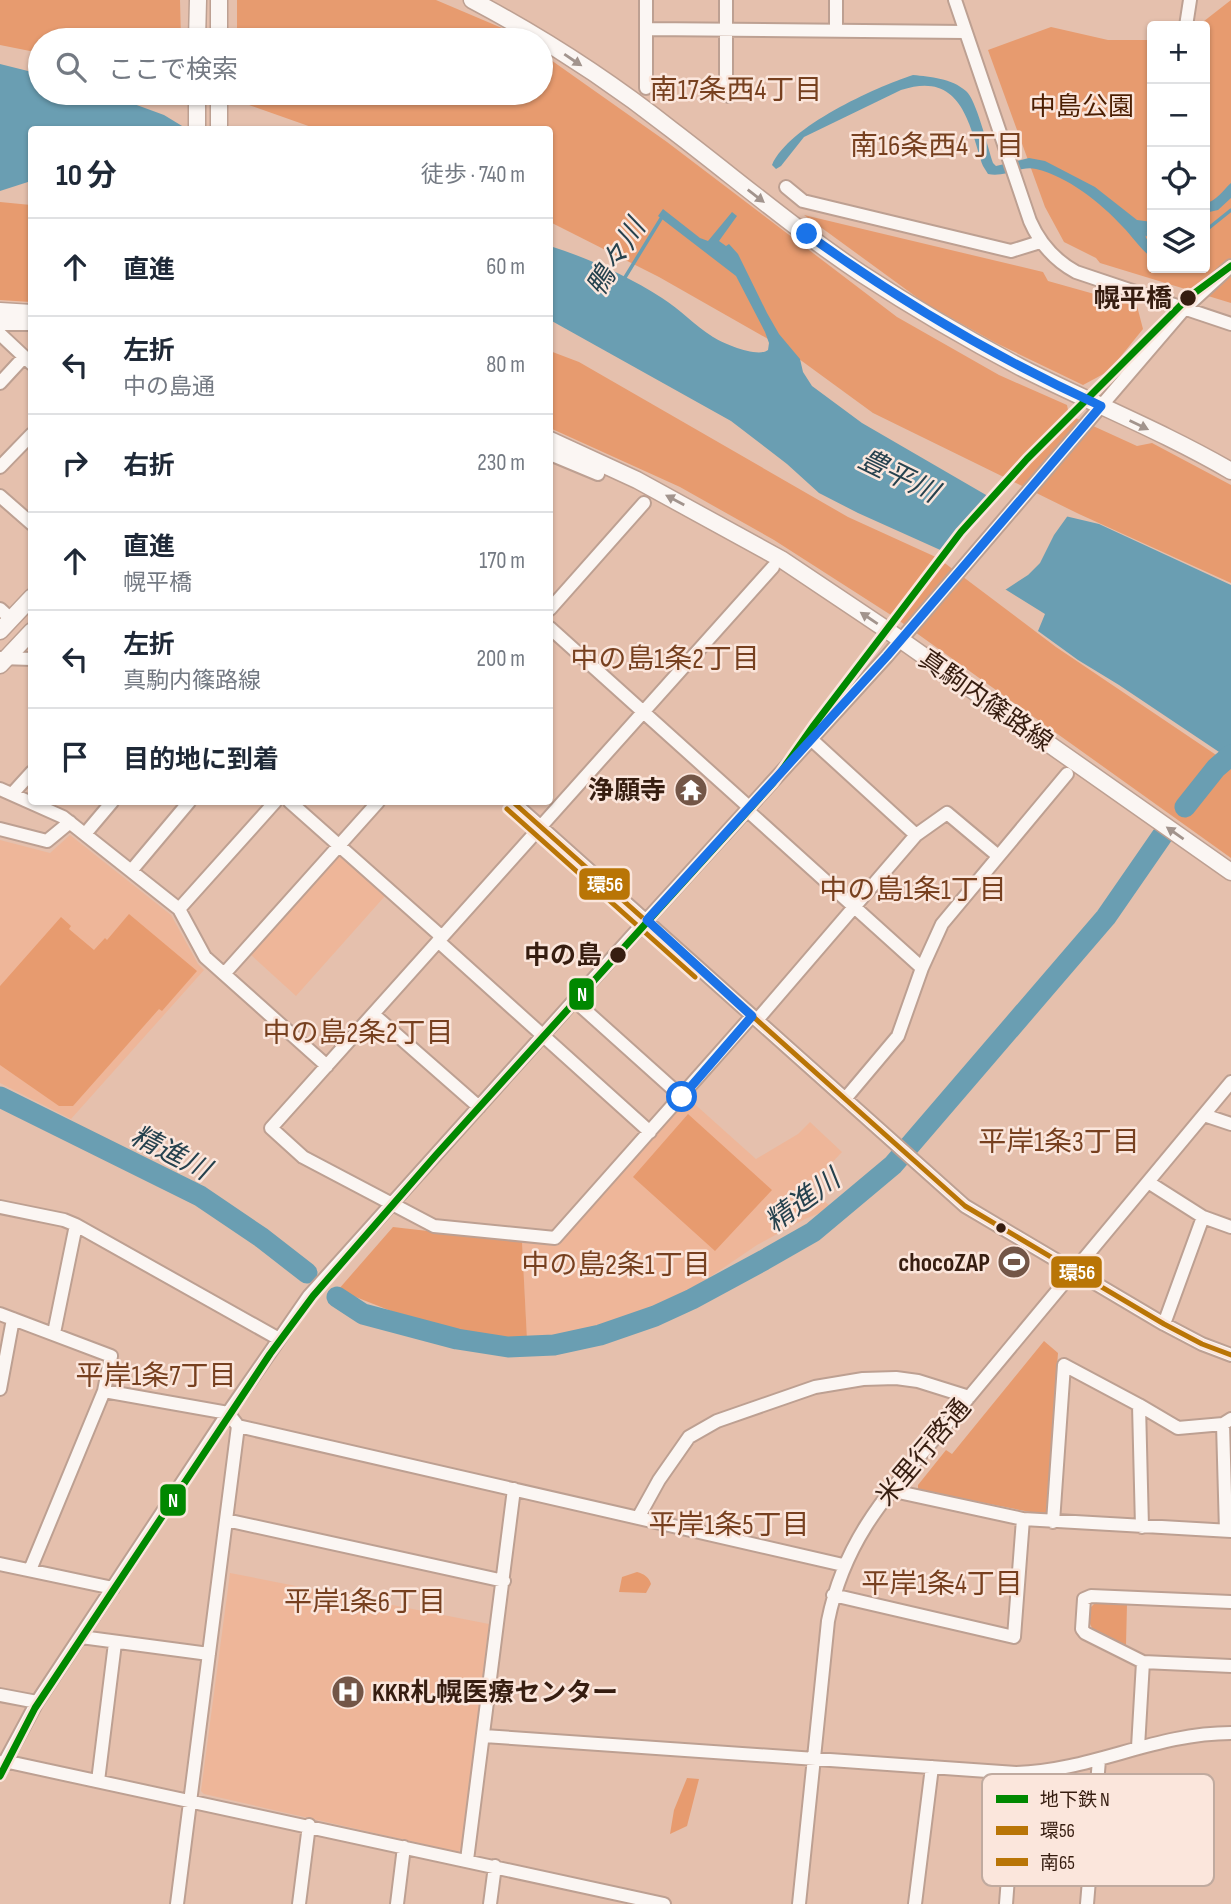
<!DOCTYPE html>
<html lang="ja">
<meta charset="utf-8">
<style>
body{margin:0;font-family:"Sofia Sans Condensed","Noto Sans JP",sans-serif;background:#f2f2f3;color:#1f2937}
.controls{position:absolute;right:21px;top:21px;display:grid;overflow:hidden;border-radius:7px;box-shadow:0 2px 5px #0004}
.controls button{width:63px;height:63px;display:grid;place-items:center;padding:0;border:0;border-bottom:2px solid #e0e1e3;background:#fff;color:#1f2937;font:35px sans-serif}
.stop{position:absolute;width:21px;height:21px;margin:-16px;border:5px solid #1a73e8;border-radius:50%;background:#fff}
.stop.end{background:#1a73e8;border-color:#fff;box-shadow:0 2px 7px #0008}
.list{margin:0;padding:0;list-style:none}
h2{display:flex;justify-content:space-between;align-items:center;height:91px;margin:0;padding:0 28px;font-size:30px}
h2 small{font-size:23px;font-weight:400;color:#747a83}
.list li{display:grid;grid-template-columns:46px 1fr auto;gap:21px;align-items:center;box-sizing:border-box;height:98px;padding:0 28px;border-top:2px solid #e0e1e3}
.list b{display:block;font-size:26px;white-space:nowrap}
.list p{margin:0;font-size:23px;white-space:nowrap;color:#747a83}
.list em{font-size:23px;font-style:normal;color:#747a83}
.icon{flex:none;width:38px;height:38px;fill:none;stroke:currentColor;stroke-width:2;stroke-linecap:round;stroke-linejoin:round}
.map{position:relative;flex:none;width:1231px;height:1904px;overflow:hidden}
.search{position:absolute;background:#fff;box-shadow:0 2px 5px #0004;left:28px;top:28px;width:525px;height:77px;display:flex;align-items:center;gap:18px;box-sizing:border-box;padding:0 24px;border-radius:38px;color:#747a83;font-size:26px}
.panel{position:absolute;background:#fff;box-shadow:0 2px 5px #0004;left:28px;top:126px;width:525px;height:679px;border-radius:7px}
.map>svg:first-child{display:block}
.built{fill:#eeb699}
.green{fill:#e79b6f}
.water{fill:#6a9eb2}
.pier{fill:#e5c0ad}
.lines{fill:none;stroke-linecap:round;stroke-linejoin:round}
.stream{stroke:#6a9eb2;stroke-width:3.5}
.river{stroke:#6a9eb2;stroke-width:21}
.minor-casing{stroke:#bda092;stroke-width:16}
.major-casing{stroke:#bda092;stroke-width:19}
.minor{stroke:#fbf6f3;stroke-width:12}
.major{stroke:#fbf6f3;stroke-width:16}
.bus-1-casing{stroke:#fbe6dc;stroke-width:10}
.bus-2-casing{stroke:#fbe6dc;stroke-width:10}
.bus-1{stroke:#b97506;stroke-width:5}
.bus-2{stroke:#b97506;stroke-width:5}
.metro-1-casing{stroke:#fbe6dc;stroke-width:12}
.metro-1{stroke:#080;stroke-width:7}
.oneway{fill:#a2948d}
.route{stroke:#1a73e8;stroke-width:9}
.stop-dot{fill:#361d10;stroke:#fbe6dc;stroke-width:2.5}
.labels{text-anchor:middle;stroke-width:5;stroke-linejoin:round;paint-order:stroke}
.park-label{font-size:26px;fill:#4b1e01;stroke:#fbe6dc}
.stop-label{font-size:26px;font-weight:bold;fill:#361d10;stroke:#fbe6dc;text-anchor:end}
.street-label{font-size:26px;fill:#361d10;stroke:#fbe6dc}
.poi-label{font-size:26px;font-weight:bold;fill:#361d10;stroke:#fbe6dc;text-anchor:end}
.neighbourhood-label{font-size:28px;fill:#77401f;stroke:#fbe6dc}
.water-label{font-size:28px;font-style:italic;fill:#26424e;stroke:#fbe6dc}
.key{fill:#fbe6dc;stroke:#c0aa9f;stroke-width:2}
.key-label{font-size:19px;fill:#361d10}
.line-badge{stroke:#fbe6dc;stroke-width:2.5}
.badge-label{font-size:19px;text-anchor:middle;font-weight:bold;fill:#fff}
</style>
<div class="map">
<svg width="1231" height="1904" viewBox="0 0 1231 1904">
<rect width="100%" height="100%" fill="#e5c0ad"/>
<!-- built -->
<path class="built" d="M 70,835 L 171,915 L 198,964 L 204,970 L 71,1119 L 0,1083 L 0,840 L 50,853 Z
M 338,857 L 341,857 L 385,896 L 296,996 L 250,954 Z
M 689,1099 L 756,1159 L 798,1134 L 810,1122 L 842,1152 L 809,1187 L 832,1208 L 805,1219 L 757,1245 L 704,1281 L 638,1316 L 579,1336 L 527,1339 L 522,1242 L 556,1245 Z
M 230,1573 L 489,1624 L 462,1848 L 458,1852 L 204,1794 L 201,1791 Z"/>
<!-- green -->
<path class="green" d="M 0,0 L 180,0 L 181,40 L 40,40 L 40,53 L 0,45 Z
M 237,0 L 436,0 L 509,31 L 523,40 L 237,40 Z
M 1231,0 L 1231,303 L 1100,263 L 1096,258 L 1064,242 L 1045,207 L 988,50 L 1051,27 L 1108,40 L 1152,40 L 1152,268 L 1205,268 L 1205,26 L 1189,26 L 1199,25 Z
M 541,53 L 667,142 L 897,317 L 999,375 L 1067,405 L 1069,415 L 1137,446 L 1152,443 L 1231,485 L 1231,583 L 1079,514 L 873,413 L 784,348 L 659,277 L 550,222 L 550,130 L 317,129 L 238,101 L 238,93 L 541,93 Z
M 0,202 L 31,205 L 31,302 L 0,300 Z
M 804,215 L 1043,272 L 1048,281 L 1137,306 L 1143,329 L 1109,371 L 1083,385 L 996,343 L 926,304 Z
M 550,351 L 579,362 L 848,517 L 938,558 L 1056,647 L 1231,765 L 1231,858 L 894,617 L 774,540 L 680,487 L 550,428 Z
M 129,914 L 197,971 L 162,1011 L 159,1009 L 73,1106 L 59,1106 L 0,1065 L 0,986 L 61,917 L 71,926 L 69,929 L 94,950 L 105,938 L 107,940 Z
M 688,1114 L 772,1190 L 715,1251 L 633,1177 Z
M 393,1227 L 522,1242 L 527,1339 L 469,1337 L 424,1324 L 338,1290 Z
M 1044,1341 L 1058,1353 L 1046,1515 L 918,1490 L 918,1485 L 946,1450 L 952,1454 Z
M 637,1572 C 644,1574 649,1577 651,1584 L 646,1593 L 619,1592 L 622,1577 Z
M 1095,1603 L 1127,1604 L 1126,1645 L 1093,1630 L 1089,1622 L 1090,1608 Z
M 687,1778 L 699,1779 L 687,1826 L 670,1834 L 674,1810 Z"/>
<!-- water -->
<path class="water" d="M 0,64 L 40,74 L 40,93 L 104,93 L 164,115 L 187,129 L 32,130 L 31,181 L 0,191 Z
M 913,75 C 931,77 951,78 966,91 C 976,99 988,148 993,163 L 996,166 L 1029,158 L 1045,161 L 1095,187 L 1137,220 L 1152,222 L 1152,231 L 1145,233 L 1146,238 L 1152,245 L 1152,258 C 1140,249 1133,237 1122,226 C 1101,203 1067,176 1036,169 C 1020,165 1005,178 988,174 L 983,166 C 969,123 961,70 901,90 L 804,137 L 781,166 L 776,169 L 772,165 C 789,126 874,88 913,75 Z
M 1231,183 L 1231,198 L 1218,210 L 1205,213 L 1205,203 C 1216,202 1223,190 1231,183 Z
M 663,209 L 700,238 L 708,241 L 732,212 L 737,216 L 719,241 L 726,246 L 729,244 L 738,254 L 767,313 L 779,334 L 800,359 L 803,372 L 812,386 L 862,423 L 993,499 L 1099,524 L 1231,585 L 1231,760 L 1119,685 L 1078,660 L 1038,631 L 1045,614 L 947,553 L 858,513 L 819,493 L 787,464 L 731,421 L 550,320 L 550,246 C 588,258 628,276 662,298 C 680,309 695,326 713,337 C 724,344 758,358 768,350 L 769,343 L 765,332 L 736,276 L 658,216 Z"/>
<!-- pier -->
<path class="pier" d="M 998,496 L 1069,514 L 1054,535 L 1040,563 L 1028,575 L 1002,592 L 946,556 Z"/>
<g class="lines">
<!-- stream -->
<path class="stream" d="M 1205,231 L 1231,210
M 1144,233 L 1152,237
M 624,279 L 662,217"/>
<!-- river -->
<path class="river" d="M 1185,807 L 1216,768 L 1231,755
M 0,1097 L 200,1196 L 262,1238 L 307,1273
M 337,1297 L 363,1314 L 457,1339 L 508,1347 L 554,1345 L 600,1335 L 655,1316 L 692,1299 L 764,1260 L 813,1232 L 893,1165 L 1106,917 L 1162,836"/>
<defs>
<path id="minor" d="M 646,0 L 646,29 L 965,32
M 726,0 L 726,82 L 729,96
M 955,0 L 1030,221 C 1040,244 1054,260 1076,272 L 1231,324
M 1186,26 L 1190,0
M 646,29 L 646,88
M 836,30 L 836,0
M 786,187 L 803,201 L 1011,251 L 1040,242
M 0,324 L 32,324
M 0,334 L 32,364
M 0,383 L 24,357
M 550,454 L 598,474
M 0,467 L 32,434
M 0,496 L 32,524
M 0,609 L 11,619
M 550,609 L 644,503
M 550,628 L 750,808
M 0,658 L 32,659
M 812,740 L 916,835
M 0,789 L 63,817 L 179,909 L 205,957 L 327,1066
M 12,794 L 32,772
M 290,802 L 442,937
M 513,802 L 965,1206 L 1164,1324 L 1202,1344 L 1231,1355
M 748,811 L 922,968
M 0,829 L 47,841 L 70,822
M 85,834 L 112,802
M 131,871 L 189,802
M 179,909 L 275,802
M 438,941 L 650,1132
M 224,974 L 378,802
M 575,1001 L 682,1097
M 373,1014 L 479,1107
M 752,1016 L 555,1238 L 434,1226 L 303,1157 L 271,1128 L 773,567
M 757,1020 L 916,835 L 947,813 L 997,855
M 845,1099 L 898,1036 L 922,968 L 942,924 L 1067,774
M 1204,1115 L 1231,1124
M 1148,1182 L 1203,1217 L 1231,1227
M 0,1207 L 64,1220 L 76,1225 L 279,1339
M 0,1314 L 111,1356 L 104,1391 L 30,1570
M 1164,1324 L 1203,1217
M 54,1333 L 76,1225
M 0,1389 L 13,1319
M 104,1391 L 228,1413 L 238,1426 L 843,1565
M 1139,1405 L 1142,1527
M 1223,1424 L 1226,1531
M 889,1490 L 1023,1519 L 1231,1531
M 638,1518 L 659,1480 L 689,1437 L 717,1421 L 815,1387 L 863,1379 L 896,1378 L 918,1381 L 969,1397
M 226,1520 L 504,1581
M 1053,1522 L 1064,1365 L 1139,1405 L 1178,1428 L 1223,1424 L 1231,1419
M 0,1564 L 113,1588
M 833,1595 L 1014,1637 L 1023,1519
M 81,1637 L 209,1654
M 1143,1662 L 1231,1666
M 0,1695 L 37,1702
M 484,1736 L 1016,1773 C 1092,1771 1155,1733 1231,1733
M 1138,1747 L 1143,1662 L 1085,1633 L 1082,1629 L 1084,1599 L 1091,1596 L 1231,1602
M 4,1761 L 664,1904
M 0,1771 L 37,1702 L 228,1413 L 309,1296 L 631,937 L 887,656 L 1185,308 L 1231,266
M 98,1781 L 115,1643
M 467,1860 L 514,1489
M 177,1904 L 238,1426
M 299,1904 L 309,1825
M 397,1904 L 404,1847
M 490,1904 L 495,1866
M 799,1904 L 828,1621 C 843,1546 881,1500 930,1444 L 1231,1082
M 915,1904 L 932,1767
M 1006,1904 L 1016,1773
M 1087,1904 L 1099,1760"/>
<path id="major" d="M 472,0 C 542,37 610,81 672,130 C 735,178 796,230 862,274 C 914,308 967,339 1022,368 C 1091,403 1164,432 1231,471
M 197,40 L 198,0
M 219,40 L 219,0
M 197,130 L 197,93
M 219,130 L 219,93
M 0,311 L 32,313
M 550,440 L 637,480 L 781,559 L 884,628 L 1231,872
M 0,631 L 32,597
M 0,665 L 32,631"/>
</defs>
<!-- minor casing -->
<use href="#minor" class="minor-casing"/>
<!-- major casing -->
<use href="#major" class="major-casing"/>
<!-- minor -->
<use href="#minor" class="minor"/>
<!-- major -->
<use href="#major" class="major"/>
<defs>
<path id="bus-1" d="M 513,802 L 965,1206 L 1164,1324 L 1202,1344 L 1231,1355"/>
<path id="bus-2" d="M 507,809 L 695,977"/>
</defs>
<!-- bus-1 casing -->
<use href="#bus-1" class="bus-1-casing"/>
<!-- bus-2 casing -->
<use href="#bus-2" class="bus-2-casing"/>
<!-- bus-1 -->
<use href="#bus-1" class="bus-1"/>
<!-- bus-2 -->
<use href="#bus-2" class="bus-2"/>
<defs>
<path id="metro-1" d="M 0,1776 L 35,1708 L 270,1354 L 313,1296 L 436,1155 L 773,783 L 814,725 L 961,532 L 1027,459 L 1189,297 L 1231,266"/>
</defs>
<!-- metro-1 casing -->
<use href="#metro-1" class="metro-1-casing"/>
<!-- metro-1 -->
<use href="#metro-1" class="metro-1"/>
</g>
<!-- one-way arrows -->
<defs><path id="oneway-solid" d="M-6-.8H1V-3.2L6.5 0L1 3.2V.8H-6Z" transform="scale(1.75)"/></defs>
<g class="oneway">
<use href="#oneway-solid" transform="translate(573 60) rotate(34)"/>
<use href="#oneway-solid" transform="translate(756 196) rotate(38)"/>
<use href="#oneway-solid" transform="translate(1139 425) rotate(26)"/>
<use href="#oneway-solid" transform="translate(675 500) rotate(-152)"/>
<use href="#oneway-solid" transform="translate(869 618) rotate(-146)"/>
<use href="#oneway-solid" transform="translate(1175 833) rotate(-145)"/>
</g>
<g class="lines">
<!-- route -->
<path class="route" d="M 682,1097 L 752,1016 L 647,920 L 887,656 L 1101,406 C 996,358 901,302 807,234"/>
</g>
<!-- icons -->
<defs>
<symbol id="temple-disc" viewBox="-11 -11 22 22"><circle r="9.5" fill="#735647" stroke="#fbe6dc"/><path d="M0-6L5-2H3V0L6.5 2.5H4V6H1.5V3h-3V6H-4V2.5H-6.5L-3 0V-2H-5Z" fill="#fff"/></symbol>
<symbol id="stadium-disc" viewBox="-11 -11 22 22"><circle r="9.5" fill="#735647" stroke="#fbe6dc"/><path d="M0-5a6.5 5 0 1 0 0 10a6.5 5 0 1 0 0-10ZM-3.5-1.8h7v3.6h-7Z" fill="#fff"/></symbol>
<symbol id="hospital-disc" viewBox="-11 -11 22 22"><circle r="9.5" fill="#735647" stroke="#fbe6dc"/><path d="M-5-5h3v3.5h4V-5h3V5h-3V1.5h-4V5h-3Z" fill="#fff"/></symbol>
</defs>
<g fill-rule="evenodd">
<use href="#temple-disc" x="672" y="771" width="38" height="38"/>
<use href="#stadium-disc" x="995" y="1243" width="38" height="38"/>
<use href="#hospital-disc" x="329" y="1673" width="38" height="38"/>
</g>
<!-- markers -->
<g class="stop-dot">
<circle cx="1188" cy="298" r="9"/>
<circle cx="618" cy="955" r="9"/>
<circle cx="1001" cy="1228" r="6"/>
</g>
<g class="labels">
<!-- park labels -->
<g class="park-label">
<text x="1082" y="115">中島公園</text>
</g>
<!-- stop labels -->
<g class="stop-label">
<text x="1172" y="307">幌平橋</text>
<text x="602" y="964">中の島</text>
</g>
<!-- street labels -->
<g class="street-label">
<text transform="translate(986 700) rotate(35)" y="9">真駒内篠路線</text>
<text transform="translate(923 1452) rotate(-50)" y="9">米里行啓通</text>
</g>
<!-- poi labels -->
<g class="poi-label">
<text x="666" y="799">浄願寺</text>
<text x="990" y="1271">chocoZAP</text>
<text x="372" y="1701" text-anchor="start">KKR札幌医療センター</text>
</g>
<!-- neighbourhood labels -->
<g class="neighbourhood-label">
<text x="736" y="99">南17条西4丁目</text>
<text x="937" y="155">南16条西4丁目</text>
<text x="665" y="668">中の島1条2丁目</text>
<text x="913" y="899">中の島1条1丁目</text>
<text x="358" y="1042">中の島2条2丁目</text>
<text x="1059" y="1151">平岸1条3丁目</text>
<text x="616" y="1274">中の島2条1丁目</text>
<text x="156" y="1385">平岸1条7丁目</text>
<text x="729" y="1534">平岸1条5丁目</text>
<text x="942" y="1593">平岸1条4丁目</text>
<text x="365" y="1611">平岸1条6丁目</text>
</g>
<!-- water labels -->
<g class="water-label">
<text transform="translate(615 257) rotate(-58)" y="10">鴨々川</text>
<text transform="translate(899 475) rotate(26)" y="10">豊平川</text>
<text transform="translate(171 1152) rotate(27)" y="10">精進川</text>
<text transform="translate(802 1200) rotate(-36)" y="10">精進川</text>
</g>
</g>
<!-- legend -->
<rect x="982" y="1774" width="232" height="112" rx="10" class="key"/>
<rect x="996" y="1795" width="32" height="8" fill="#080"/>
<rect x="996" y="1826" width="32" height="9" fill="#b97506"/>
<rect x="996" y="1858" width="32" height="8" fill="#b97506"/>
<g class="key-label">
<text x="1040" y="1806">地下鉄 N</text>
<text x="1040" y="1837">環56</text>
<text x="1040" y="1869">南65</text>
</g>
<g class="line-badge">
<rect x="578" y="867" width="53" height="34" rx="7" fill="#b97506"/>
<rect x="568" y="977" width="27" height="34" rx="7" fill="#080"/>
<rect x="1050" y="1255" width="53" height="34" rx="7" fill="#b97506"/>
<rect x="159" y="1483" width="28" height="34" rx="7" fill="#080"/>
</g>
<g class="badge-label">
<text x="605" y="891">環56</text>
<text x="582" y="1001">N</text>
<text x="1077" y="1279">環56</text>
<text x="173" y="1507">N</text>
</g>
</svg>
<div class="controls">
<button>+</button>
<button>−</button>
<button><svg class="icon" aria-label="locate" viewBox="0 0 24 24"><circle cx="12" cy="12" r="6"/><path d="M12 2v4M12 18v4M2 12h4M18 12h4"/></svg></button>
<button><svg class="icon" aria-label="layers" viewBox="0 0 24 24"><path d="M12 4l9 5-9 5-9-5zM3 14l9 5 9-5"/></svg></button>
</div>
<div class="stop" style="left:682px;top:1097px"></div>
<div class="stop end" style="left:807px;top:234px"></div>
<div class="search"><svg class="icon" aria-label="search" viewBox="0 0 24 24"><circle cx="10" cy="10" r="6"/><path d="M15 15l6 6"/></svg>ここで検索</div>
<section class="panel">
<h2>10 分<small>徒歩 · 740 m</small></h2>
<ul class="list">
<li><svg class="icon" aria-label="ahead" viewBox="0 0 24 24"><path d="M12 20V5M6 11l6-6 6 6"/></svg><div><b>直進</b></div><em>60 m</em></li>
<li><svg class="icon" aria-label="left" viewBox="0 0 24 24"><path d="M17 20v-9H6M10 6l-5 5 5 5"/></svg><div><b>左折</b><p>中の島通</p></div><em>80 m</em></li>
<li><svg class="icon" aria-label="right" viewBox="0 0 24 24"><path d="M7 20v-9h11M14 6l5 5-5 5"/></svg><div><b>右折</b></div><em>230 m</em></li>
<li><svg class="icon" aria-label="ahead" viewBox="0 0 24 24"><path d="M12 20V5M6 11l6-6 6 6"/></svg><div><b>直進</b><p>幌平橋</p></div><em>170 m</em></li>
<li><svg class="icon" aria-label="left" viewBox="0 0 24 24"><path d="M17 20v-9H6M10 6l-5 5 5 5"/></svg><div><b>左折</b><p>真駒内篠路線</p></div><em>200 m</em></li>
<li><svg class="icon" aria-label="arrive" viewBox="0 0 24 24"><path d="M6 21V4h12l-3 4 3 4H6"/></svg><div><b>目的地に到着</b></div></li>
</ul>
</section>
</div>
